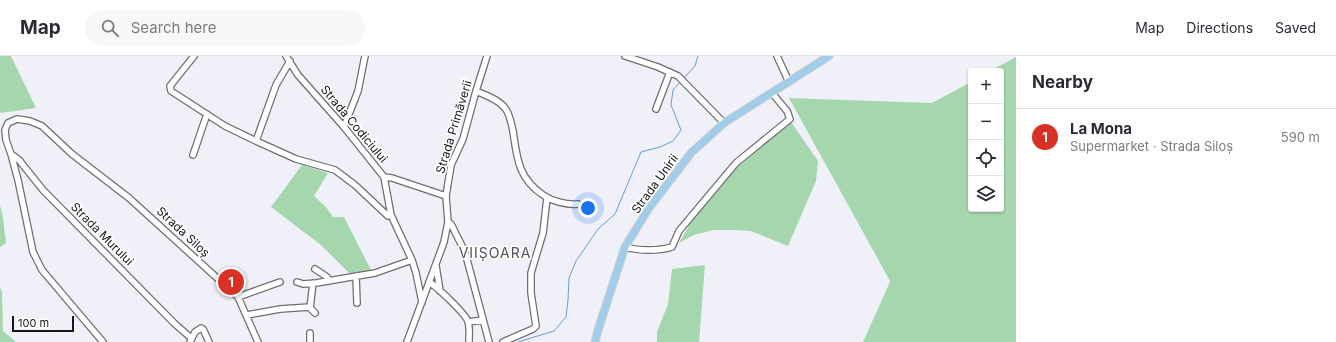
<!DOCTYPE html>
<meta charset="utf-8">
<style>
body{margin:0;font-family:Inter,sans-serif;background:#f7f7f7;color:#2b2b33}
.controls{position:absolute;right:12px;top:12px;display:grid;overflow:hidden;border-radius:4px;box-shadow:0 1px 3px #0004}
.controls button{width:36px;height:36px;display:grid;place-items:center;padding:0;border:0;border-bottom:1px solid #e1e1e2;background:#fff;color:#2b2b33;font:20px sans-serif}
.scale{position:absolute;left:12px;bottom:10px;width:62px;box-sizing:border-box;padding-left:4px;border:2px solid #151618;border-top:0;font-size:11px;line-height:14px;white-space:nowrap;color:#151618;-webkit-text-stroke:3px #fff;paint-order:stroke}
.you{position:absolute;left:588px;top:152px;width:14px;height:14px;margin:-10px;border:3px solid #fff;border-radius:50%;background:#1a73e8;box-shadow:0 0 0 6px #1a73e833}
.badge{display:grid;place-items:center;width:26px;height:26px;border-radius:50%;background:#d93025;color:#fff;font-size:13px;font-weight:700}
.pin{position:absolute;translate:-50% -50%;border:2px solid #fff;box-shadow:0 1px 4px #0006}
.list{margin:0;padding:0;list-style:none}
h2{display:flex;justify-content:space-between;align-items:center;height:52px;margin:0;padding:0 16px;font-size:17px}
h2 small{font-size:13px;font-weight:400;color:#7c7c81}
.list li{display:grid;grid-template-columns:26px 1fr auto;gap:12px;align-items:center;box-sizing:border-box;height:56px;padding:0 16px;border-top:1px solid #e1e1e2}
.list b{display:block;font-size:15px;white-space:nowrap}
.list p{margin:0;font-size:13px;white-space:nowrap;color:#7c7c81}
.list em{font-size:13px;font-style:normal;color:#7c7c81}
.icon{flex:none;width:22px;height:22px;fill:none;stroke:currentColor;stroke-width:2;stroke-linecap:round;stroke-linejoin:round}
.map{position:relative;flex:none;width:1016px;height:286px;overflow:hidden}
header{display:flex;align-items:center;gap:24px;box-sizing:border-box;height:56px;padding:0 20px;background:#fff;border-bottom:1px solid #e1e1e2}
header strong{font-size:19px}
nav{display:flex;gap:22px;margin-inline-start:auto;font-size:14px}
.search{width:280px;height:36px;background:#f7f7f7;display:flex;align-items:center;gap:10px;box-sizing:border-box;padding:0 14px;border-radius:22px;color:#7c7c81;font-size:15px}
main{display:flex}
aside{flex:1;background:#fff}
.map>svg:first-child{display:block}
.green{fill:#a6d6ad}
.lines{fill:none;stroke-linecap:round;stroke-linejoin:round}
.stream{stroke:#679ed2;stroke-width:1}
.minor-casing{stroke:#6d6e74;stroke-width:8}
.major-casing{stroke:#d0d0d1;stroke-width:9}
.minor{stroke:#fff;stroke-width:5.5}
.major{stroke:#a1cde8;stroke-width:7}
.labels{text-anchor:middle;stroke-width:3.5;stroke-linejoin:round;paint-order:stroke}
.street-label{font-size:12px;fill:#151618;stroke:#fff}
.quarter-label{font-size:14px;letter-spacing:1px;fill:#505157;stroke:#fff}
</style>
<header>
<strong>Map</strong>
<div class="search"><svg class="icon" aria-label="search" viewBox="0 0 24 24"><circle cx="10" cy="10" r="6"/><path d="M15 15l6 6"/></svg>Search here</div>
<nav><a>Map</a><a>Directions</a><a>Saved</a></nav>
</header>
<main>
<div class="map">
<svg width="1016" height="286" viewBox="0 0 1016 286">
<rect width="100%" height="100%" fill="#f0f1f8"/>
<!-- green -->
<path class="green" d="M 0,0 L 11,0 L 36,52 L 0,57 Z
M 1016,1 L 1016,286 L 863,286 L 889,228 L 890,225 L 789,42 L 932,47 L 971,26 L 971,153 L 1001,153 L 1001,15 L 990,15 Z
M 791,66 L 818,105 L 816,125 L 788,190 L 751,175 L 735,174 L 713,174 L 694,179 L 679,187 L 695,159 L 732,116 L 760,92 Z
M 302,109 L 328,117 L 314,140 L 326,151 L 333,161 L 344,161 L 371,214 L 350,218 L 321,189 L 271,151 Z
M 0,149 L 3,161 L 6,187 L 0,191 Z
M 705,209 L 699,286 L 657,286 L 657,276 L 668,248 L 672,213 Z
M 0,231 L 2,236 L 3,275 L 16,286 L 0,286 Z"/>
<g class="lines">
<!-- stream -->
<path class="stream" d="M 684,22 L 695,10 L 698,0
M 518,286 L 554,275 L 566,261 L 568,244 L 569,222 L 576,205 L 598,173 L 615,158 L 641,96 L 660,91 L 673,85 L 681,74 L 671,49 L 673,34 L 680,26"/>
<defs>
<path id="minor" d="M 194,0 L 170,30 L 171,35 L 225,70 L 256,85 L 296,103 L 335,114 L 355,129 L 388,160 L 391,159
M 286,0 L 298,19 L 344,71 L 384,121 L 391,159 L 412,204 L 416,217 L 422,246
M 625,0 L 658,11 L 678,20 L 724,67
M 777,0 L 789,26
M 476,35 C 485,39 498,43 505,52 C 510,58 511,67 513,75 C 517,102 518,122 543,139 C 552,145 566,149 578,148
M 656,53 L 670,16
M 344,71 L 358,35 L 365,0
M 256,85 L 276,29 L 290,5
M 11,98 L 18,124 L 33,196 L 42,214 L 103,286
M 193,99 L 207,58
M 384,121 L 392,122 L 446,140
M 448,166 L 451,168 L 465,196 L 489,286
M 625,191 C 639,195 659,195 672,191 L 679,175 L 736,107 L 790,63 L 787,55 L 772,37
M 436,210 L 440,235
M 315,213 L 327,221 L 329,225
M 356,220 L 357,247
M 297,226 L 303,228 L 316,227 L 375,217 L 412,204
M 429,226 C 436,230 467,259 468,266 C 470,272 469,279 469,285
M 313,227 L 310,252 L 315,257
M 238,241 L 280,226
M 247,259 L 280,253 L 310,251
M 468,266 L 483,264
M 310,277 L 310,286
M 191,282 L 174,267 L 43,134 L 19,104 L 11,98 L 6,84 L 5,74 L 8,67 L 17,63 L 30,65 L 42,70 L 72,98 L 129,142 L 238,241 L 258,286
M 190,286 L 195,276 L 201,272 L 203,273 L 209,286
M 407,286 L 444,186 L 448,166 L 446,140 L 451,109 L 463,83 L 476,35 L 487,0
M 503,286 L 533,273 L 536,270 L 531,237 L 531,217 L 543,177 L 547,142"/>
<path id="major" d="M 595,286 L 599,271 L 625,191 L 649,152 L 691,97 L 724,67 L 829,0"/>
</defs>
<!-- minor casing -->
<use href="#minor" class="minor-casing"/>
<!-- major casing -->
<use href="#major" class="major-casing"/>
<!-- minor -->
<use href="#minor" class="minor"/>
<!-- major -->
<use href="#major" class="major"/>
</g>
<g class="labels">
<!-- street labels -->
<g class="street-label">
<text transform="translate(354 68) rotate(50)" y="4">Strada Codiciului</text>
<text transform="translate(454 71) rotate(-73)" y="4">Strada Primăverii</text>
<text transform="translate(655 128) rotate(-54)" y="4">Strada Unirii</text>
<text transform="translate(183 176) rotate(43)" y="4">Strada Siloș</text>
<text transform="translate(102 178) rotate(45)" y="4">Strada Murului</text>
</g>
<!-- quarter labels -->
<g class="quarter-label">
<text x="495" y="202">VIIȘOARA</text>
</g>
</g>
</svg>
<div class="controls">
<button>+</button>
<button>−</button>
<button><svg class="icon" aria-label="locate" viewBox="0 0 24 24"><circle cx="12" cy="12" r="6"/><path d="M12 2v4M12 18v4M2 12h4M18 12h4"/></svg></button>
<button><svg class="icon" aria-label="layers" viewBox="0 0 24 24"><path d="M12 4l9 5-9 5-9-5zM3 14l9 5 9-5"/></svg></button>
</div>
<div class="scale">100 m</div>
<div class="you"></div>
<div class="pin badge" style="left:231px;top:226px">1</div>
</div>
<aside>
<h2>Nearby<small></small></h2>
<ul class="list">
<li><span class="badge">1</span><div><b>La Mona</b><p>Supermarket · Strada Siloș</p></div><em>590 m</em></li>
</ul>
</aside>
</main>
